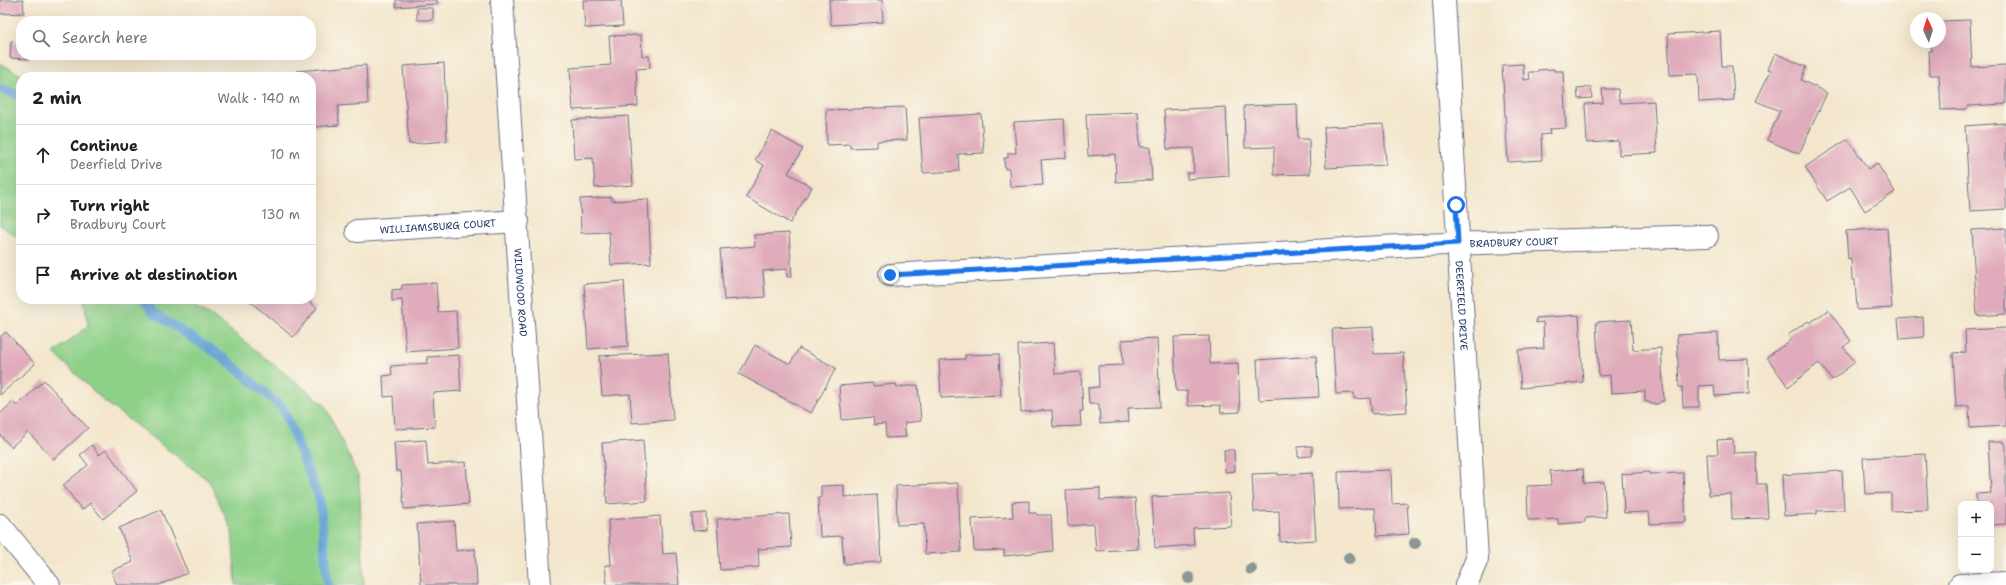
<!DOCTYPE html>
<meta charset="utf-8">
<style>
body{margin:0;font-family:"Shantell Sans",sans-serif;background:#f2f2f2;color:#202124}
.controls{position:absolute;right:12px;bottom:12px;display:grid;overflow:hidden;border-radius:8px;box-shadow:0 4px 16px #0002}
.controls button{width:36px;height:36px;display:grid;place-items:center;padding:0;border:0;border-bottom:1px solid #e0e0e0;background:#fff;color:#202124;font:20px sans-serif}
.compass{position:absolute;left:1910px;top:12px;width:36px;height:36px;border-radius:50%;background:#fff;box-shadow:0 4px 16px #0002;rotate:356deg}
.stop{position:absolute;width:12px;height:12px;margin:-9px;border:3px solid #1a73e8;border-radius:50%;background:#fff}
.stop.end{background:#1a73e8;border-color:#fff;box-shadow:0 1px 4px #0008}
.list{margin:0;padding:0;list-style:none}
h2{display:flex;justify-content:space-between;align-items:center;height:52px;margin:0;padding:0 16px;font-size:17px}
h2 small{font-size:13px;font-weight:400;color:#757577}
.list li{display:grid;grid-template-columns:26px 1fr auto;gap:12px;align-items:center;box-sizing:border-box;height:60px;padding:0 16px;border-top:1px solid #e0e0e0}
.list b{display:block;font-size:15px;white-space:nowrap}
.list p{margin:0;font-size:13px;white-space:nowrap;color:#757577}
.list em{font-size:13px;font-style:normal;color:#757577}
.icon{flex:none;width:22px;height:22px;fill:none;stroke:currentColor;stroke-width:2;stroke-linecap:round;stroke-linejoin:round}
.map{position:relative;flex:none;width:2006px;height:585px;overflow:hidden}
.search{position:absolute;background:#fff;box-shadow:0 4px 16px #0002;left:16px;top:16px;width:300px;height:44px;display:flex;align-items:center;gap:10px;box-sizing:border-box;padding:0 14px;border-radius:16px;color:#757577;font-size:15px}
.panel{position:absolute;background:#fff;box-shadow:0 4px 16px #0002;left:16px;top:72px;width:300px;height:232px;border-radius:16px}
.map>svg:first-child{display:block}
.green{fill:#8dd088;stroke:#548073}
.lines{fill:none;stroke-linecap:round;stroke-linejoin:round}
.stream{stroke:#66a3d7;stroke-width:9}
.building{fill:#e0acbb}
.minor-casing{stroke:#676f84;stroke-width:24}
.minor{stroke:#fff;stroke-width:22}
.tree{fill:#8c9795}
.route{stroke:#1a73e8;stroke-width:5}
.labels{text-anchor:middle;stroke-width:3.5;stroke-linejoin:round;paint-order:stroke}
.street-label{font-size:10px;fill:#1b2f5e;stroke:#fbf7ec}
</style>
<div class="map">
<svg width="2006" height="585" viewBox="0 0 2006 585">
<rect width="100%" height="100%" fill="#fbf7ec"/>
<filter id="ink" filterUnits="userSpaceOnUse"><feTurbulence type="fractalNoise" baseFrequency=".025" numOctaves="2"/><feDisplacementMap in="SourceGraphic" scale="8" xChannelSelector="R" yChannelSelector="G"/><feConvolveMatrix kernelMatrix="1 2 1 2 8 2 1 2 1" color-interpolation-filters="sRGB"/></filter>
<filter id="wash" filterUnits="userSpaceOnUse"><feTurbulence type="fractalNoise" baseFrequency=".012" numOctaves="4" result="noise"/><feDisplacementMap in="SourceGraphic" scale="16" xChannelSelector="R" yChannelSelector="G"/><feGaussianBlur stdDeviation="0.9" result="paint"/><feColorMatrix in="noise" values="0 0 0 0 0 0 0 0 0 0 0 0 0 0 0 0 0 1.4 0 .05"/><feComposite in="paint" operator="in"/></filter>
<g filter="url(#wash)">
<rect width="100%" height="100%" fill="#f3e6cc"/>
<!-- green -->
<path class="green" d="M 0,63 L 25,77 L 21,77 L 21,240 L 0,225 Z
M 84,299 L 180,299 L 211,315 L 325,405 L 359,478 L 364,585 L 236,585 L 232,530 L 209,481 L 103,400 L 54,353 L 88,326 Z"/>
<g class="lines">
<!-- stream -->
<path class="stream" d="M 0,89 L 21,96
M 144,299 L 152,312 L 224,358 L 283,408 L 320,500 L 328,585"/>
</g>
<g id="blocks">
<!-- building -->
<path class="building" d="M 0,0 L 23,0 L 24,13 L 0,14 Z
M 396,0 L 437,0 L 437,4 L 396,7 Z
M 583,0 L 621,0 L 623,26 L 585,28 Z
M 829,0 L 882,0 L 883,22 L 831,25 Z
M 417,8 L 433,8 L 433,20 L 417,20 Z
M 1970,20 L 1972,67 L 2006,65 L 2006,104 L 1967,106 L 1967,109 L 1941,110 L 1939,75 L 1930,75 L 1929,51 L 1932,51 L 1931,42 L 1940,42 L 1940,21 Z
M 1720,31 L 1722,66 L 1732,66 L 1734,100 L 1699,102 L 1698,74 L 1670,75 L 1668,34 Z
M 641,35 L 642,56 L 649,56 L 650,68 L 636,69 L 638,106 L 573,110 L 570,68 L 611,65 L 609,36 Z
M 11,41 L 21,42 L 21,55 L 30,55 L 30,59 L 10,58 Z
M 1775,53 L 1806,67 L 1801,80 L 1827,93 L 1799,154 L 1767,140 L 1780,111 L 1756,101 L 1771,70 L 1768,69 Z
M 444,63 L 447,141 L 409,144 L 403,66 Z
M 1523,64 L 1524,80 L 1530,79 L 1529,72 L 1537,72 L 1538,70 L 1554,69 L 1554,71 L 1563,71 L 1566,128 L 1549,129 L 1550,134 L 1541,135 L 1542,160 L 1508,162 L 1502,65 Z
M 366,65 L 368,104 L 338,106 L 339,125 L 311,127 L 311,77 L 297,77 L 297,71 Z
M 1591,87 L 1592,98 L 1578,99 L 1577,88 Z
M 1602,89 L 1618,89 L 1619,100 L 1620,100 L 1621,103 L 1654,101 L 1657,153 L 1619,155 L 1619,141 L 1587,143 L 1585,104 L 1603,103 Z
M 1297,104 L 1298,139 L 1309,139 L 1310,174 L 1274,175 L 1274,147 L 1245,148 L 1244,106 Z
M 905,107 L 907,140 L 877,141 L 877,147 L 850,148 L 850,144 L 827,145 L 826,110 Z
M 1226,107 L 1229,176 L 1187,179 L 1187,173 L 1194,173 L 1193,148 L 1167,149 L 1164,110 Z
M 1138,112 L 1140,147 L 1150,147 L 1152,180 L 1116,182 L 1115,154 L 1088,156 L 1086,114 Z
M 981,114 L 984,153 L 958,154 L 959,171 L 923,173 L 919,118 Z
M 628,116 L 633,185 L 595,188 L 593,158 L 574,159 L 572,120 Z
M 1064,119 L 1066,158 L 1041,160 L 1043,185 L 1010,187 L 1009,169 L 1005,169 L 1004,158 L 1008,158 L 1008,153 L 1016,153 L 1014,122 Z
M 2006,123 L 2006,209 L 1970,211 L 1965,126 Z
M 1384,124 L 1386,165 L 1326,168 L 1324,127 Z
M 772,131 L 803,149 L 788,173 L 812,187 L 790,223 L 746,197 L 764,165 L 755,160 Z
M 1848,139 L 1868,169 L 1877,163 L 1895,192 L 1865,211 L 1850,187 L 1827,201 L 1805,167 Z
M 612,197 L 612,201 L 648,199 L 651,263 L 611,265 L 609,232 L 581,233 L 580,199 Z
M 1887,228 L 1892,308 L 1857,310 L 1855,280 L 1852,280 L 1851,258 L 1848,259 L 1846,231 Z
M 2006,228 L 2006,314 L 1977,316 L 1972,230 Z
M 789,233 L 792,277 L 787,277 L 786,269 L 763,271 L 765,297 L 724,300 L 720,249 L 755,246 L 754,235 Z
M 624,281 L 628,346 L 588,349 L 584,284 Z
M 436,283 L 438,312 L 456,311 L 458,348 L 406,352 L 402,300 L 392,301 L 392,290 L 402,289 L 402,285 Z
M 247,299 L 306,299 L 317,308 L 293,337 Z
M 1828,310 L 1851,341 L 1843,347 L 1855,362 L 1832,380 L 1819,363 L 1788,387 L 1767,357 L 1791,340 L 1788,335 L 1808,321 L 1810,323 Z
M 1579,315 L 1583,382 L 1521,388 L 1518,350 L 1544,348 L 1543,322 L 1536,323 L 1536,318 Z
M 1923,317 L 1924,337 L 1900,339 L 1898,319 Z
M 1631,320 L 1633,350 L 1661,348 L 1664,401 L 1661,401 L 1658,404 L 1651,404 L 1650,402 L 1645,402 L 1645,391 L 1611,393 L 1610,375 L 1599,376 L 1596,322 Z
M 1373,327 L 1374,354 L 1403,353 L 1407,412 L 1372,414 L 1370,398 L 1354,399 L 1354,393 L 1336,394 L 1332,329 Z
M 2006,328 L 2006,426 L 1970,428 L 1969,406 L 1956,407 L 1953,353 L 1966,352 L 1965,330 Z
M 6,332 L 35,364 L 0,395 L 0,337 Z
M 1718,333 L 1719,360 L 1748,359 L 1749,394 L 1715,396 L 1714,385 L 1699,386 L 1699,407 L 1683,407 L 1682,387 L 1679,387 L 1677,335 Z
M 1209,336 L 1210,364 L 1238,363 L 1240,412 L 1221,413 L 1220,405 L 1188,406 L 1187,391 L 1176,391 L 1174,337 Z
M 1157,338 L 1160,407 L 1128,408 L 1129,422 L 1100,424 L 1099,404 L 1089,404 L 1088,388 L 1099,387 L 1098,366 L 1123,365 L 1122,340 Z
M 1053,343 L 1055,374 L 1081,372 L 1083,411 L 1080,411 L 1081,426 L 1053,427 L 1052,410 L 1021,412 L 1018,345 Z
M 755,345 L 790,364 L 799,348 L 836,368 L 811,413 L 739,374 Z
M 668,353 L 673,420 L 632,423 L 630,394 L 602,396 L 599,356 Z
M 999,354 L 1001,395 L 941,398 L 939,360 L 965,359 L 965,355 Z
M 459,355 L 461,391 L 433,393 L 435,427 L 395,429 L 393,396 L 384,397 L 383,376 L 392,375 L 391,366 L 428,363 L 427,357 Z
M 1316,356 L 1319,397 L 1259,400 L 1257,360 Z
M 44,380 L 88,428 L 54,459 L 28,432 L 11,447 L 0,435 L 0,414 L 13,402 L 17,406 Z
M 873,383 L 873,386 L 896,384 L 897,387 L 918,385 L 921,421 L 904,423 L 906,437 L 886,438 L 885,424 L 874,425 L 873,417 L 842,420 L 839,386 Z
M 1733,439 L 1734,453 L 1756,452 L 1757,484 L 1766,484 L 1768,518 L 1732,519 L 1731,494 L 1709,495 L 1707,454 L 1718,454 L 1717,440 Z
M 426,440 L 428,465 L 466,462 L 469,504 L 404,509 L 401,471 L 396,471 L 394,442 Z
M 643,440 L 647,501 L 607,504 L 602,443 Z
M 1988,442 L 2004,442 L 2004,445 L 2006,445 L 2006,524 L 1991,525 L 1991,504 L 1977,504 L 1976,494 L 1991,493 Z
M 92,445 L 99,455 L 106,450 L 137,491 L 103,519 L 90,503 L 82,510 L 63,485 L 88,465 L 80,455 Z
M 1312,446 L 1312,456 L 1298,457 L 1298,447 Z
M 1224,450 L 1234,450 L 1235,471 L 1225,472 Z
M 1925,454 L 1928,510 L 1891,511 L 1891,493 L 1865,494 L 1863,458 Z
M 1583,469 L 1584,483 L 1604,482 L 1606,517 L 1585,518 L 1585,522 L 1558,524 L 1558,519 L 1528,520 L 1527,486 L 1551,485 L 1550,471 Z
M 1391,470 L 1392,504 L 1407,503 L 1409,534 L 1377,536 L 1375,508 L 1339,509 L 1338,472 Z
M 1842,471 L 1844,510 L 1817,511 L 1817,514 L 1784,516 L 1782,475 Z
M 1649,472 L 1649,474 L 1683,473 L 1686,522 L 1650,524 L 1649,512 L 1624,513 L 1622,474 Z
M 1278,473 L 1278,475 L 1312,473 L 1316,540 L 1280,542 L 1279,511 L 1254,512 L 1252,474 Z
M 958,483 L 961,552 L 925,554 L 924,524 L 897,525 L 896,486 Z
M 844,485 L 844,497 L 877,495 L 881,562 L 844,564 L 842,536 L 820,537 L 818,498 L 821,498 L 821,486 Z
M 1100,488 L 1100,500 L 1135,498 L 1138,549 L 1096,551 L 1094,524 L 1068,526 L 1066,490 Z
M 1229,493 L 1231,526 L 1193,528 L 1194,545 L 1155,548 L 1152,497 Z
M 1029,501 L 1029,513 L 1036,513 L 1037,515 L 1051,515 L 1053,551 L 1004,556 L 1004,550 L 974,551 L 972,519 L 1013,517 L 1012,502 Z
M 161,510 L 188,573 L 159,585 L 117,585 L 111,571 L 133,562 L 119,528 Z
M 706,513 L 707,530 L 693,531 L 692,514 Z
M 789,514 L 791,547 L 758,549 L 759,567 L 720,570 L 717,519 Z
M 660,516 L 663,554 L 676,553 L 679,585 L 607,585 L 605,565 L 611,565 L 608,520 Z
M 454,521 L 456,551 L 475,549 L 477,585 L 421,585 L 417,524 Z"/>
</g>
</g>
<g filter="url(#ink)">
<use href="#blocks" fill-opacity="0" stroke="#676f84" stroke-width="1"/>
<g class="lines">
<defs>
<g id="minor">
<path id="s1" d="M 502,0 L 540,585"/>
<path id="s2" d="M 1444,0 L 1477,559 L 1466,585"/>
<path id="s3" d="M 357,231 L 518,221"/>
<path id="s4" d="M 890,275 L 1417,245 L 1707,236"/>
<path d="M 0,525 L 49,585"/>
<path d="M 1960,585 L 2006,583"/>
</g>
</defs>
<!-- minor casing -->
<use href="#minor" class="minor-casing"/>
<!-- minor -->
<use href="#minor" class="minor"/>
</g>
<!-- trees -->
<g class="tree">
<circle cx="1415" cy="543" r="6"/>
<circle cx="1349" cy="558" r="6"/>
<circle cx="1251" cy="569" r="6"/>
<circle cx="1189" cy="578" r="6"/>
</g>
</g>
<g class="lines" filter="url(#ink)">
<!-- route -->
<path class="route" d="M 890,275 L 1458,243 L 1456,205"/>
</g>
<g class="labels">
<!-- street labels -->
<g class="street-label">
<text dy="4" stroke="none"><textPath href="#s3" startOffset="81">WILLIAMSBURG COURT</textPath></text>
<text dy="4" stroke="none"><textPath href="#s4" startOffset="625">BRADBURY COURT</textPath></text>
<text dy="4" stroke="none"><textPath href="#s1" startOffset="293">WILDWOOD ROAD</textPath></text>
<text dy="4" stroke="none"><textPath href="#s2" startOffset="306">DEERFIELD DRIVE</textPath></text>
</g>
</g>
</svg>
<div class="controls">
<button>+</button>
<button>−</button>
</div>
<svg class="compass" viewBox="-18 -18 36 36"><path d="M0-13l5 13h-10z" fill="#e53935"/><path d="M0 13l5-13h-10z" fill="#757577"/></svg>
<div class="stop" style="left:1456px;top:205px"></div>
<div class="stop end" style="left:890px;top:275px"></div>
<div class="search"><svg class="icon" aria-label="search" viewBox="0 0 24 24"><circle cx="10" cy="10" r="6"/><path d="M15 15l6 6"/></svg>Search here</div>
<section class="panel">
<h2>2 min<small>Walk · 140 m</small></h2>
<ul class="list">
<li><svg class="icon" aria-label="ahead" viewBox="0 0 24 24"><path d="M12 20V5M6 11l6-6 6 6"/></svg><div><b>Continue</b><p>Deerfield Drive</p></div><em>10 m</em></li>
<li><svg class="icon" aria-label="right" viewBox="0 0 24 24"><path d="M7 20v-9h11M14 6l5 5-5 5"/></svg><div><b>Turn right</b><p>Bradbury Court</p></div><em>130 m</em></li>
<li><svg class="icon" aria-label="arrive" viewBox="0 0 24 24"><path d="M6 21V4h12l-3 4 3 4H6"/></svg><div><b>Arrive at destination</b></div></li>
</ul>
</section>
</div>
